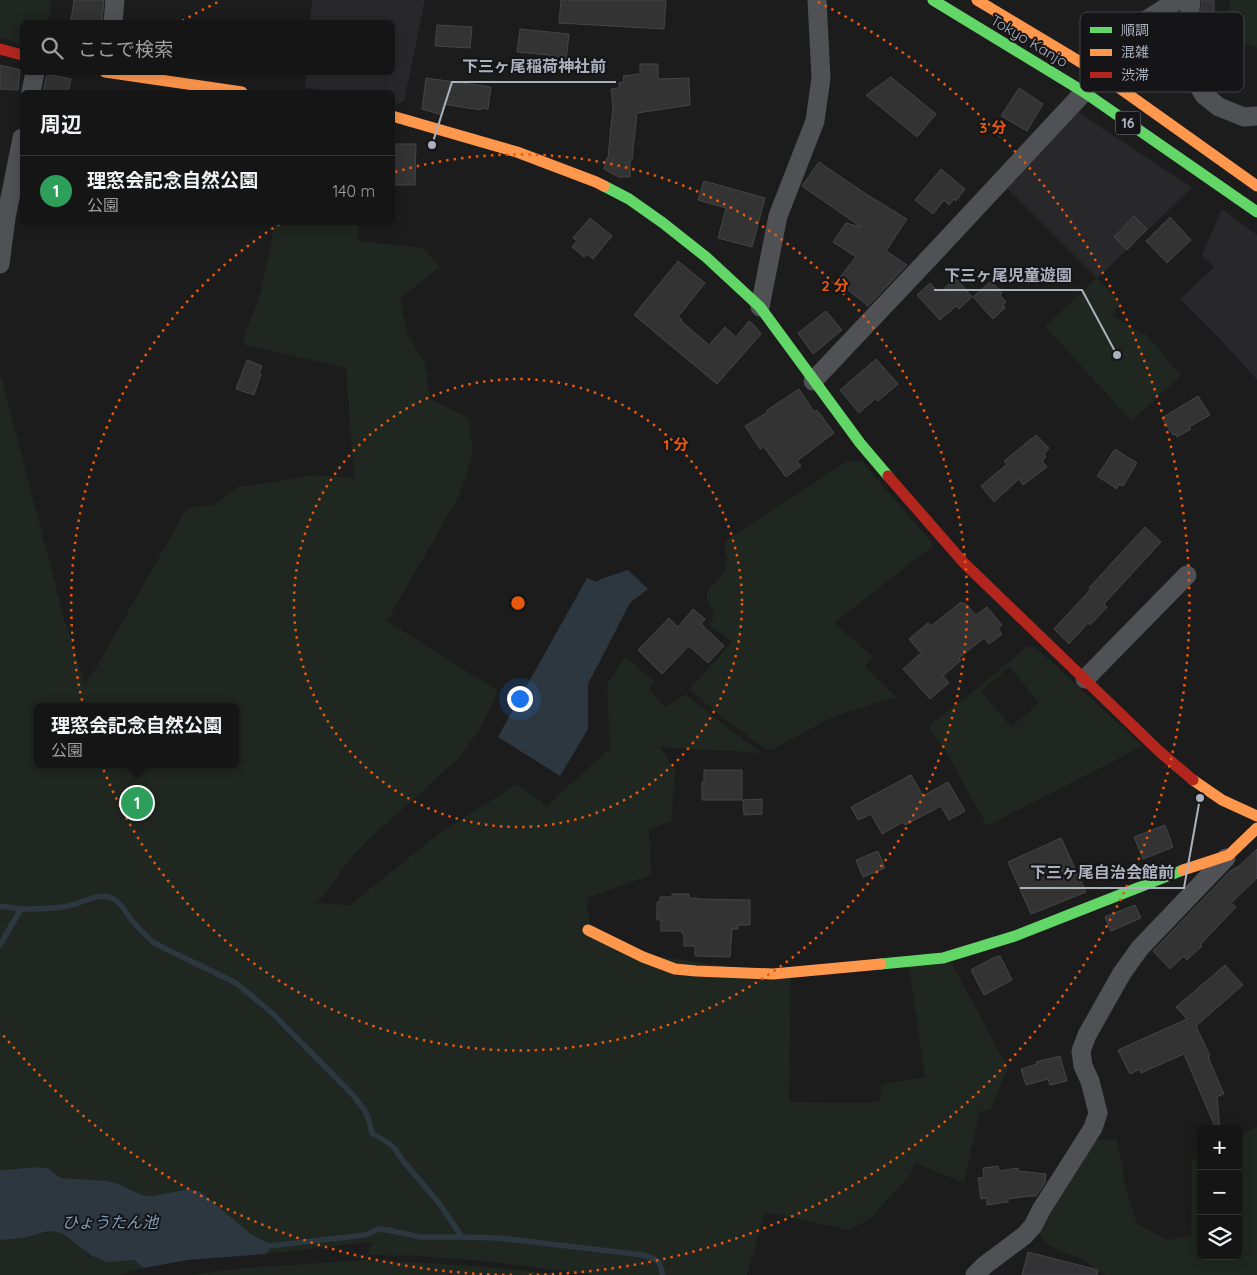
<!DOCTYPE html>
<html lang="ja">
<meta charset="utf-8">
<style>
body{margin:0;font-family:Quicksand,"Noto Sans JP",sans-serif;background:#222;color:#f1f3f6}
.controls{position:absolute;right:15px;bottom:15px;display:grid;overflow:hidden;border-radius:8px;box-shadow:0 2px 12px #0003}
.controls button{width:45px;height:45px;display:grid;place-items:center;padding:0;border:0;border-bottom:1px solid #343434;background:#151515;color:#f1f3f6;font:25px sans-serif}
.you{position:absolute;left:519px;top:698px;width:18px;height:18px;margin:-12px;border:4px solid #fff;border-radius:50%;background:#1a73e8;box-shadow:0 0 0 8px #1a73e833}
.badge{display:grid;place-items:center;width:32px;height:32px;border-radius:50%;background:#0b8043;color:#fff;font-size:16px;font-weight:700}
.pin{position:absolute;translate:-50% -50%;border:2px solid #fff;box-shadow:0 1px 5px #0006}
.popup{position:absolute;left:34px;top:703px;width:205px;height:65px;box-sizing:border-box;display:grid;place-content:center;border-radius:8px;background:#151515;filter:drop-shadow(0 1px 4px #0005);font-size:16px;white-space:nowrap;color:#9d9fa0}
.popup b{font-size:19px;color:#f1f3f6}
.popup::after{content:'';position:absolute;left:50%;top:100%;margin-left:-10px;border:10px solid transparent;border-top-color:#151515}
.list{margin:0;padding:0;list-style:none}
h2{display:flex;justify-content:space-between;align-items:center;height:65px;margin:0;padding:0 20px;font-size:21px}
h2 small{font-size:16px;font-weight:400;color:#9d9fa0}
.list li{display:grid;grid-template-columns:32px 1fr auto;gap:15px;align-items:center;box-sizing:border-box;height:70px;padding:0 20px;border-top:1px solid #343434}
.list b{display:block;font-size:19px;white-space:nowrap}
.list p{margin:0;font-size:16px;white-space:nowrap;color:#9d9fa0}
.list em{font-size:16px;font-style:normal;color:#9d9fa0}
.icon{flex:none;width:28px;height:28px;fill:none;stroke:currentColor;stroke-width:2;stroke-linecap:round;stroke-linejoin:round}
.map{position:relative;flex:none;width:1257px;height:1275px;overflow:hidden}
.search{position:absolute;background:#151515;box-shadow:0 2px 12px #0003;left:20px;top:20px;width:375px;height:55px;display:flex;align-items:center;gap:12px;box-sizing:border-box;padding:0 18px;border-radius:8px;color:#9d9fa0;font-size:19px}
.panel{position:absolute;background:#151515;box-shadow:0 2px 12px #0003;left:20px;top:90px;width:375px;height:135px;border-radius:8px}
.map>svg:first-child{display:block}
.built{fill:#28282b}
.green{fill:#1f2720;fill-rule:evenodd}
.water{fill:#2d373f}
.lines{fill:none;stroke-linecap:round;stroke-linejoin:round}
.stream{stroke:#2d373f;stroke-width:5.5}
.building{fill:#333334;stroke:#444548}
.street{stroke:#505155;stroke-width:19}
.fast{stroke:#63d668;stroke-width:11}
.slow{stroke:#ff974d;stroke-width:11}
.jam{stroke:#b3261e;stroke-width:11}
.ring{fill:none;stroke:#e8590c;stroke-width:2.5;stroke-dasharray:2.5 5}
.labels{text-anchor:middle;stroke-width:4;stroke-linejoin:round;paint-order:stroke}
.shield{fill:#151518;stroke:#7f828c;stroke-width:1}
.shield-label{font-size:14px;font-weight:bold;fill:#acb1be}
.street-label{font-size:15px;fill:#acb1be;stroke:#151518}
.water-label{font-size:16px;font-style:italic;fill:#819fbb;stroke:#151518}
.key{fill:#151518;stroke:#42444a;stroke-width:1}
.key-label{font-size:14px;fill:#acb1be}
.centre{fill:#e8590c;stroke:#151518;stroke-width:2.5}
.ring-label{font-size:15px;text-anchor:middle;font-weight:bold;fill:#e8590c;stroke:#151518;stroke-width:4;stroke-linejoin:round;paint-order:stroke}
.leader{fill:none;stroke:#acb1be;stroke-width:2}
.callout-dot{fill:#acb1be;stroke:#151518;stroke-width:2}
.callout-label{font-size:16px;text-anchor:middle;font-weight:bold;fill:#acb1be;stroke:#151518;stroke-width:4;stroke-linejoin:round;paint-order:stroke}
</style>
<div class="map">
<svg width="1257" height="1275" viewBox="0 0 1257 1275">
<rect width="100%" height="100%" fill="#1c1c1c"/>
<!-- built -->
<path class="built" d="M 312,0 L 425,0 L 404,101 L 395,106 L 393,106 L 392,92 L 344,92 L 305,88 L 306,73 L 392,72 L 392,22 L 310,22 Z
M 1074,109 L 1192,188 L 1097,278 L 1005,186 Z
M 1222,209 L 1257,235 L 1257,380 L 1223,342 L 1180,299 L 1214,267 L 1202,255 Z"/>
<!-- green -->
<path class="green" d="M 0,0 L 50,0 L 49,22 L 22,22 L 22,44 L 0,38 Z
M 1230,0 L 1257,0 L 1257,48 L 1245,44 L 1229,18 Z
M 275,223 L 359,223 L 357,241 L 422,248 L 440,267 L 400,298 L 407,333 L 425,364 L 430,399 L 468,418 L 473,454 L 459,496 L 387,621 L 498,691 L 480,729 L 457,760 L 368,840 L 351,858 L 322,898 L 313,903 L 350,905 L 440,833 L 517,784 L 547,806 L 607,751 L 610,750 L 607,685 L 625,657 L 654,681 L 649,690 L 666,707 L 685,694 L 716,719 L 762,753 L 660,747 L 675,770 L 671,821 L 649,830 L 651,875 L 587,898 L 590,935 L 621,951 L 791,976 L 789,1102 L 865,1103 L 880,1101 L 881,1085 L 925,1077 L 909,964 L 949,958 L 1008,1068 L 990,1110 L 980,1111 L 964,1183 L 915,1163 L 911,1174 L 871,1218 L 849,1230 L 765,1212 L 747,1275 L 594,1275 L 484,1261 L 419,1256 L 367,1255 L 373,1242 L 351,1244 L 265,1254 L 269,1251 L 269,1243 L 252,1235 L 207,1197 L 199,1191 L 189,1189 L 152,1196 L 142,1195 L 116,1183 L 61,1178 L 44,1167 L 23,1168 L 0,1170 L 0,371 L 65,622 L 85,684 L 96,668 L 187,508 L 214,505 L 238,487 L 281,481 L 314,475 L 354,478 L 346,368 L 242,344 L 261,291 ZM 38,707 L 236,707 L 236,764 L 38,764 Z
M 1097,278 L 1120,303 L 1112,315 L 1142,334 L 1144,332 L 1181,376 L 1131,421 L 1045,326 Z
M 853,461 L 862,462 L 934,545 L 834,623 L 873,657 L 865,667 L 897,697 L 847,712 L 827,720 L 777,747 L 771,750 L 766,749 L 721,716 L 689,689 L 732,642 L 710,625 C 720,607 706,609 707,595 C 708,585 722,579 725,569 C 726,566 727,561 727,558 C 726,550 722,546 728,539 L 846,462 Z
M 1026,647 L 1035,647 L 1143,746 L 987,826 L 944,748 L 932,732 L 930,729 L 931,724 L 978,688 ZM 1010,667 L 1039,703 L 1011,727 L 981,691 Z
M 1257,1127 L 1257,1275 L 1105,1275 L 1082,1259 L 1061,1252 L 1046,1243 L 1040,1235 L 1040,1224 L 1095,1140 L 1117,1139 L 1121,1159 L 1124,1183 L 1137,1224 L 1167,1240 L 1191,1236 L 1192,1162 L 1201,1153 L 1201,1256 L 1238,1256 L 1238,1135 Z
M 48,1231 L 63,1234 L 92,1256 L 107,1262 L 114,1262 L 132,1260 L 135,1261 L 144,1268 L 119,1275 L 0,1275 L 0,1240 L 24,1238 Z
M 366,1260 C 430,1263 494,1266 557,1275 L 189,1275 L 245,1268 Z"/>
<!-- water -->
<path class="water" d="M 628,570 L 648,589 L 630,603 L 588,684 L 588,729 L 560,776 L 498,737 L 587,578 L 597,582 L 601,579 Z
M 40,1167 L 49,1169 L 61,1178 L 107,1181 L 116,1183 L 142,1195 L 152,1196 L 189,1189 L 199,1191 L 207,1197 L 252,1235 L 269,1243 L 269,1251 L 265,1254 L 187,1260 L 144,1268 L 135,1261 L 132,1260 L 114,1262 L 107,1262 L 92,1256 L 63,1234 L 56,1232 L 48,1231 L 24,1238 L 0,1240 L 0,1170 Z"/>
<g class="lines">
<!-- stream -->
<path class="stream" d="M 0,906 L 21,909
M 0,945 L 21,909 C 35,909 49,909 63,907 C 79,906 100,889 115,900 C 123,905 127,914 132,921 C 139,929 146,936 154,943 L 236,983 L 272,1013 L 353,1095 L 365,1111 L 369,1120 L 372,1133 L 390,1144 L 395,1149 L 404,1162 L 439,1203 L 462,1237 L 500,1238 L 643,1255 C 655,1258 662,1261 662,1275
M 269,1246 L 365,1235 L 378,1229 L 388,1230 L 420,1237 L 462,1237"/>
</g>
<!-- building -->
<path class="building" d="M 74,0 L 104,0 L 102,22 L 89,22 L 71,20 Z
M 561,0 L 666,0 L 664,29 L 559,23 Z
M 1202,0 L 1214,0 L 1214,30 L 1199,30 Z
M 1178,13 L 1175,39 L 1174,37 L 1168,42 L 1156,27 Z
M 437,25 L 472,27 L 470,48 L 435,46 Z
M 520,29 L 569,34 L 566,61 L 549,59 L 549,55 L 517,52 Z
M 640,64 L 658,64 L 658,79 L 689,78 L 690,105 L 637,113 L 632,160 L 630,160 L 630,177 L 619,177 L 604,169 L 607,158 L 608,158 L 613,106 L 611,89 L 619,88 L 619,83 L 624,82 L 623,76 L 640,74 Z
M 0,65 L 20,70 L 18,90 L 0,89 Z
M 47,74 L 71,79 L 68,92 L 43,92 Z
M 891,77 L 936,114 L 917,137 L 866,95 Z
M 426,78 L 491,87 L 488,109 L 481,108 L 481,110 L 443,104 L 442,115 L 422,109 Z
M 1019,88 L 1043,104 L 1027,131 L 1001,116 Z
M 392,144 L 416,144 L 415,185 L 392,185 Z
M 819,162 L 866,194 L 907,219 L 886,251 L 907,265 L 868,306 L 837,281 L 856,257 L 833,242 L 846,223 L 861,227 L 802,186 Z
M 941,169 L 965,189 L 956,201 L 954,199 L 949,205 L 944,200 L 933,214 L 915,200 Z
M 704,181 L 765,198 L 752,247 L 718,238 L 726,208 L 698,200 Z
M 1134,216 L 1147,229 L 1127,250 L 1114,237 Z
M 1170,217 L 1191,240 L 1167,263 L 1146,241 Z
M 590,218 L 612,236 L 593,259 L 587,254 L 584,257 L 572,247 L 577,241 L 573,238 Z
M 678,261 L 705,283 L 678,317 L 682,320 L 681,321 L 709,345 L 725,327 L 736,337 L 749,321 L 755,326 L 761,334 L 717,384 L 634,315 Z
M 956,278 L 972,297 L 959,309 L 956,306 L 940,320 L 917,295 L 930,283 L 939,293 Z
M 991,281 L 1002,293 L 1000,295 L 1006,302 L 1003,305 L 1005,308 L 993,319 L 973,297 Z
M 826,311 L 842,330 L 813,354 L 798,333 Z
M 876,359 L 898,384 L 878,401 L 876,398 L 859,413 L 840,390 Z
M 247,360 L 262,366 L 259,374 L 261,374 L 254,395 L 236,389 Z
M 799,389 L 814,412 L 817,410 L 834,433 L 797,461 L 801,466 L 786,477 L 764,447 L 760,449 L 745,426 L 768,412 L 767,410 Z
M 1198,396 L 1210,415 L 1189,427 L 1191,429 L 1177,437 L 1175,434 L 1173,435 L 1162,418 Z
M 1036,435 L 1049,448 L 1044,454 L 1046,457 L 1042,461 L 1047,467 L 1023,485 L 1019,479 L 994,502 L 981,486 L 1007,464 L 1004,461 Z
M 1115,449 L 1137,463 L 1123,486 L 1119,484 L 1117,489 L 1097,476 Z
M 1145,527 L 1161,542 L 1104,604 L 1107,607 L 1090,625 L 1088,623 L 1069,644 L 1054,629 L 1091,589 L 1089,588 Z
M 961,602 L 963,604 L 965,603 L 976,615 L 987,607 L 1002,625 L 998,629 L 1002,634 L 989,644 L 984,638 L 959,658 L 961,660 L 943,676 L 949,683 L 930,699 L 903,669 L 921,653 L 909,639 L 928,623 L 931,626 Z
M 693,609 L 705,619 L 701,624 L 724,646 L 708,663 L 689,646 L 662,674 L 638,650 L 669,618 L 678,627 Z
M 704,770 L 742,770 L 742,800 L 702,800 L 702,782 L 704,782 Z
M 911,775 L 923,796 L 948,782 L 965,811 L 949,820 L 941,806 L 905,825 L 903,822 L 882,834 L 871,814 L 858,820 L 851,807 Z
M 762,799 L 762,814 L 744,815 L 743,800 Z
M 1165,825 L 1173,847 L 1143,859 L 1134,837 Z
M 1061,838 L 1086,892 L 1031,914 L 1008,862 Z
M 1257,849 L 1257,878 L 1231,903 L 1236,907 L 1200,945 L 1202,946 L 1187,960 L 1184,956 L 1170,969 L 1153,951 L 1230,871 L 1239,866 Z
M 878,851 L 885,868 L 863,877 L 856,860 Z
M 672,894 L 689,894 L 689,898 L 697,898 L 697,899 L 750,900 L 750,925 L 738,925 L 738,929 L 732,929 L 730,957 L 695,956 L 695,946 L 684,946 L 684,934 L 682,934 L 682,931 L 661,931 L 661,920 L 657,920 L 657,902 L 660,902 L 660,897 L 672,897 Z
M 1135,905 L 1141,918 L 1111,931 L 1105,917 Z
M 1000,956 L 1012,980 L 984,995 L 971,970 L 993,958 Z
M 1225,965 L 1243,985 L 1196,1026 L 1210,1056 L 1208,1057 L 1224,1094 L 1217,1097 L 1220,1129 L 1216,1129 L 1184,1054 L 1141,1073 L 1140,1069 L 1130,1074 L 1118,1050 L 1187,1019 L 1176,1007 Z
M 1060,1056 L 1067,1081 L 1050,1085 L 1048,1079 L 1026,1085 L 1021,1069 L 1037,1064 L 1036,1062 Z
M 998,1166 L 999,1171 L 1018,1168 L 1018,1171 L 1046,1174 L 1045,1183 L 1036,1196 L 1030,1196 L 1008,1199 L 1008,1202 L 987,1205 L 987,1198 L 981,1199 L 978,1178 L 984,1177 L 983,1168 Z
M 1028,1252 L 1098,1270 L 1097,1275 L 1022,1275 Z"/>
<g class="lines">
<!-- street -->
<path class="street" d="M 1191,0 L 1186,46 L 1188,59 L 1193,77 L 1204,95 L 1219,107 L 1244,117 L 1257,116
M 113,22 L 115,0
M 1097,72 L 1108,59 L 1146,20 L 1178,0
M 31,92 L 35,72
M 0,264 L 6,218 L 22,138
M 760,307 L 778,216 L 815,121 L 821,78 L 817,0
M 813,381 L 934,253 L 1084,92
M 1085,679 L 1187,575
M 975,1275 L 985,1265 L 1024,1236 L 1033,1226 L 1041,1210 L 1093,1128 L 1098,1113 L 1090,1081 L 1083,1066 L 1081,1051 L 1087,1035 L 1122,973 L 1140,948 L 1226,858"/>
<!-- fast -->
<path class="fast" d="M 933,0 L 1084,92 L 1257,212
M 604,186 L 629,199 L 663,223 L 706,257 L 760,307 L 860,443 L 888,476
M 881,964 L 943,958 L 1015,936 L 1183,870"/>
<!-- slow -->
<path class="slow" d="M 977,0 L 1097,72 L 1257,186
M 105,72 L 242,92
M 392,116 L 517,152 L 596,182 L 604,186
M 1193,780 L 1222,800 L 1257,816
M 1183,870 L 1229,855 L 1257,828
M 588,930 L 643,957 L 675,969 L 696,971 L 773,974 L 881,964"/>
<!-- jam -->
<path class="jam" d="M 0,49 L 22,55
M 888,476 L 964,563 L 1160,752 L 1193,780"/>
</g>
<!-- distance rings -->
<g class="ring">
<circle cx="518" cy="603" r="224"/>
<path d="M395 172A448 448 0 1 1 281 223"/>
<path d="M512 1275A672 672 0 0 1 3 1035M182 21A672 672 0 0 1 218 2M818 2A672 672 0 0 1 524 1275"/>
</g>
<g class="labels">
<!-- shield labels -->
<rect class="shield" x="1115.5" y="111.5" width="25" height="23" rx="4"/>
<g class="shield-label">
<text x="1128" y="128">16</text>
</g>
<!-- street labels -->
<g class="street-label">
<text transform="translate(1029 41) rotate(31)" y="5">Tokyo Kanjo</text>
</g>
<!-- water labels -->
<g class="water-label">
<text x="110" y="1228">ひょうたん池</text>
</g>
</g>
<!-- legend -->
<rect x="1080" y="12" width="164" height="80" rx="8" class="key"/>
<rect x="1090" y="27" width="22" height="6" fill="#63d668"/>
<rect x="1090" y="49" width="22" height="7" fill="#ff974d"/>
<rect x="1090" y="72" width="22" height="6" fill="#b3261e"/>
<g class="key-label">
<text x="1121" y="35">順調</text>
<text x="1121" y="57">混雑</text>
<text x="1121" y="80">渋滞</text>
</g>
<circle cx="518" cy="603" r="8" class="centre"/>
<g class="ring-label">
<text x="993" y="133">3 分</text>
<text x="835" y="291">2 分</text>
<text x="676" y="450">1 分</text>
</g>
<!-- callouts -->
<path class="leader" d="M432 145L452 82H616M1117 355L1082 290H934M1200 798L1184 888H1020"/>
<g class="callout-dot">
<circle cx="432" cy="145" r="5"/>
<circle cx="1117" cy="355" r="5"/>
<circle cx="1200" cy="798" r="5"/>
</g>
<g class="callout-label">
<text x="534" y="72">下三ヶ尾稲荷神社前</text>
<text x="1008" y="281">下三ヶ尾児童遊園</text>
<text x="1102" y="878">下三ヶ尾自治会館前</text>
</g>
</svg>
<div class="controls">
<button>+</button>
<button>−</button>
<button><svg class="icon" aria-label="layers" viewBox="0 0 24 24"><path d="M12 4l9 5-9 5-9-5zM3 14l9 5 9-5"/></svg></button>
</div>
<div class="you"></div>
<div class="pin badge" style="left:137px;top:803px;background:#2e9e5b">1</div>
<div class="popup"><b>理窓会記念自然公園</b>公園</div>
<div class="search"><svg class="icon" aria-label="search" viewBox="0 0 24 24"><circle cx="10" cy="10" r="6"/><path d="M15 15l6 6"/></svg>ここで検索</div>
<section class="panel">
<h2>周辺<small></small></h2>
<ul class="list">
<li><span class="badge" style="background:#2e9e5b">1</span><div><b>理窓会記念自然公園</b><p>公園</p></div><em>140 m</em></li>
</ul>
</section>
</div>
